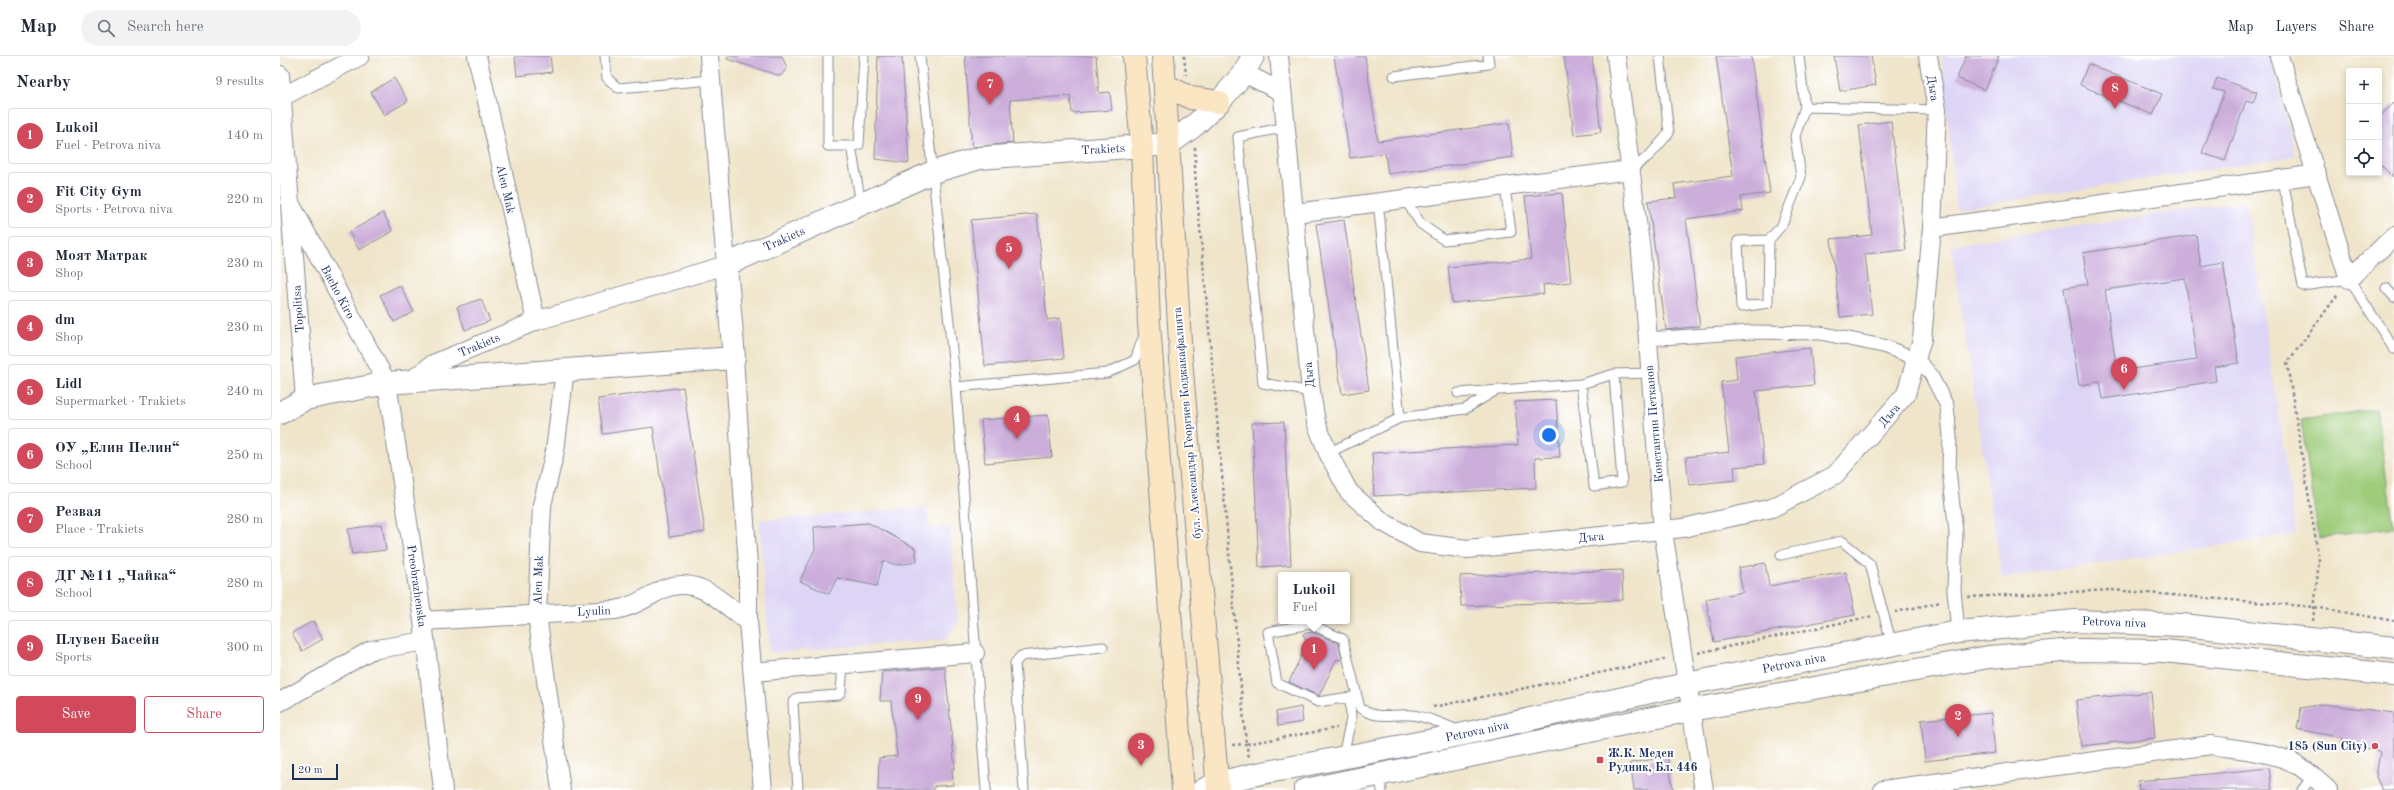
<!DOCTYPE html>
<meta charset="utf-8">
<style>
body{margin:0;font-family:"Old Standard TT",serif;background:#f2f2f3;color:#1f2937}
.controls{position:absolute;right:12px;top:12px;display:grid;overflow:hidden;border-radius:4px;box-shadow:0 2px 6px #0003}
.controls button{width:36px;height:36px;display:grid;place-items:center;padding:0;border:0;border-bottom:1px solid #e0e1e3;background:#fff;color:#1f2937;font:20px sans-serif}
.scale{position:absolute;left:12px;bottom:10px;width:46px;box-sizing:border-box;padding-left:4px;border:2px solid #1b2f5e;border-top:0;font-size:11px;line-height:14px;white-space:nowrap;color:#1b2f5e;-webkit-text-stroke:3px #fff;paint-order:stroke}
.you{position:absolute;left:1269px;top:379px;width:14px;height:14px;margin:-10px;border:3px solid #fff;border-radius:50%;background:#1a73e8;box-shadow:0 0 0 6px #1a73e833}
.badge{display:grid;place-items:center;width:26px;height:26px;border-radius:50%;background:#d1495b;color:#fff;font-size:13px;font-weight:700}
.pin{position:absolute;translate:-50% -33px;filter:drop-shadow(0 1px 2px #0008)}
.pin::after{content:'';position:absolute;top:21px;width:14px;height:12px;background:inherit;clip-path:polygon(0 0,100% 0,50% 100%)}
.popup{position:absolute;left:998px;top:516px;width:72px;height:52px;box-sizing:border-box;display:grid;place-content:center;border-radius:4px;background:#fff;filter:drop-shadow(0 1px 3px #0005);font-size:13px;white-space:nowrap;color:#747a83}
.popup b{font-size:15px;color:#1f2937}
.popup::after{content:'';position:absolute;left:50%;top:100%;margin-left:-8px;border:8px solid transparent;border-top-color:#fff}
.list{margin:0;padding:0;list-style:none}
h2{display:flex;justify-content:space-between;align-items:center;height:52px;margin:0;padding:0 16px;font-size:17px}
h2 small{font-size:13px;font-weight:400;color:#747a83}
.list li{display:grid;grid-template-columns:26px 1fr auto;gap:12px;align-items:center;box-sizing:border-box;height:56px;margin:0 8px 8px;padding:0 8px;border:1px solid #e0e1e3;border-radius:4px}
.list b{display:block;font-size:15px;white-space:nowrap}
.list p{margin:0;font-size:13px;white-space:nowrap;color:#747a83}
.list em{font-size:13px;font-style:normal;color:#747a83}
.actions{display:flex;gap:8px;padding:12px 16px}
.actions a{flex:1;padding:9px 0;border:1px solid #d1495b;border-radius:4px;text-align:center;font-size:14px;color:#d1495b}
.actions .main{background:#d1495b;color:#fff}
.icon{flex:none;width:22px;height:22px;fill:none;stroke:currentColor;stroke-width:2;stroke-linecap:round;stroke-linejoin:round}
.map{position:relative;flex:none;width:2114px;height:734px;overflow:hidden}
header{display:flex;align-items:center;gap:24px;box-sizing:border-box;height:56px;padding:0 20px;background:#fff;border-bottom:1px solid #e0e1e3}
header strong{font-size:19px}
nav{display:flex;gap:22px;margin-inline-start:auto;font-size:14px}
.search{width:280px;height:36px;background:#f2f2f3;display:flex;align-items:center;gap:10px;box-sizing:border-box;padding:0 14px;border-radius:22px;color:#747a83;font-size:15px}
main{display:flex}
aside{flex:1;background:#fff}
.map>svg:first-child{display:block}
.built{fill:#ddd5f6}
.green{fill:#9ecc7a;stroke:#5c7e6c}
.building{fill:#ccaedb;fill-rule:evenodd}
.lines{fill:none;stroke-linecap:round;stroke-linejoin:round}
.service-casing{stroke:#868a94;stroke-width:11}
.pedestrian-casing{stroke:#868a94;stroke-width:15}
.minor-casing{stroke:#868a94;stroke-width:20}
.tertiary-casing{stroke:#868a94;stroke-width:24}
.secondary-casing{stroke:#868a94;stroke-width:24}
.path{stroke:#868a94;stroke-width:2.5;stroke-dasharray:3 3;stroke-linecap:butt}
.service{stroke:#fff;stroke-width:9}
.pedestrian{stroke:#fff;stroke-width:13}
.minor{stroke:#fff;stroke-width:18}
.tertiary{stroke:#fff;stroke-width:22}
.secondary{stroke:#fbe6c4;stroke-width:22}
.poi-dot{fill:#d1495b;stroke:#fff;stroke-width:1.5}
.labels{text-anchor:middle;stroke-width:4;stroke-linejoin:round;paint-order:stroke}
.street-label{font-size:12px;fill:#1b2f5e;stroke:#fff}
.poi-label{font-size:12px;font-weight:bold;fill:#1b2f5e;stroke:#fff;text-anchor:end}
</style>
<header>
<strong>Map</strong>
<div class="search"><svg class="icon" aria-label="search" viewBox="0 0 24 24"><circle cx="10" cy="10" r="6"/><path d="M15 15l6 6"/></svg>Search here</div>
<nav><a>Map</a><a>Layers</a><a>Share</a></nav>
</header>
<main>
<aside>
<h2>Nearby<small>9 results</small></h2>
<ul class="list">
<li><span class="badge">1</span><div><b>Lukoil</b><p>Fuel · Petrova niva</p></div><em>140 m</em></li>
<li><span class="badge">2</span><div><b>Fit City Gym</b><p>Sports · Petrova niva</p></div><em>220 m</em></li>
<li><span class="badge">3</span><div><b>Моят Матрак</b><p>Shop</p></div><em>230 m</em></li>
<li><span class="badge">4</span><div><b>dm</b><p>Shop</p></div><em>230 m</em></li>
<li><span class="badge">5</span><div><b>Lidl</b><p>Supermarket · Trakiets</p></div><em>240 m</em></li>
<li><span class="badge">6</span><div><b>ОУ „Елин Пелин“</b><p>School</p></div><em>250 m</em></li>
<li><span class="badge">7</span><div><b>Резвая</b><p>Place · Trakiets</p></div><em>280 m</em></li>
<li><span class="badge">8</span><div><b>ДГ №11 „Чайка“</b><p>School</p></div><em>280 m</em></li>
<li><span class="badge">9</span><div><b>Плувен Басейн</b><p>Sports</p></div><em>300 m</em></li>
</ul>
<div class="actions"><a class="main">Save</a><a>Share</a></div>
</aside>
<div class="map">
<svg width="2114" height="734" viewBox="0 0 2114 734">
<rect width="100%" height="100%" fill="#fff"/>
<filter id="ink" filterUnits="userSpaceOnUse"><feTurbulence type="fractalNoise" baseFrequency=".025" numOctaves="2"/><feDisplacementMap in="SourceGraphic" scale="8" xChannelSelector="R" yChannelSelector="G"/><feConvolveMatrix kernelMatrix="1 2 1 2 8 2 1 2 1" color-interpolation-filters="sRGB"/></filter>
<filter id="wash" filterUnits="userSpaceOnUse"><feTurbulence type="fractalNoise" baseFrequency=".012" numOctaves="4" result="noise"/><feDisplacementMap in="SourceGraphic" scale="16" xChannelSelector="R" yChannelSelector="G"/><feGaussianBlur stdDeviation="0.9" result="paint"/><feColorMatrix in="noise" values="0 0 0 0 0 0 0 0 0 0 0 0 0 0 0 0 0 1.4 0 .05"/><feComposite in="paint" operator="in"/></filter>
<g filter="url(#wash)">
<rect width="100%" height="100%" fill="#f0e5ca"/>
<!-- built -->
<path class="built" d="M 1662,0 L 1985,0 L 1992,6 L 2016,100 L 1676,153 Z
M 1966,145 L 2017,478 L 1722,522 L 1671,189 Z
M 647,451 L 649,472 L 670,471 L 678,566 L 666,583 L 490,597 L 479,464 Z"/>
<!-- green -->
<path class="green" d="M 2096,353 L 2114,471 L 2039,482 L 2021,364 Z"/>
<g id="blocks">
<!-- building -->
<path class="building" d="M 235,0 L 270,0 L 272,16 L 237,20 Z
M 448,0 L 502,0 L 507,12 L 501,20 L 447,3 Z
M 598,0 L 622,0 L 629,107 L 595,103 Z
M 685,0 L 816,0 L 819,37 L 830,36 L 832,54 L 792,57 L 790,40 L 730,44 L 733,87 L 692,91 Z
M 1054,0 L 1085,0 L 1098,85 L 1229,67 L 1233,101 L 1108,118 L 1105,97 L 1070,102 Z
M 1284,0 L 1312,0 L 1321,76 L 1294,79 Z
M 1436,0 L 1471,0 L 1490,137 L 1461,141 L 1463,155 L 1406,163 L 1420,270 L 1386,274 L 1368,145 L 1396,142 L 1394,128 L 1453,120 Z
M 1554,0 L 1591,0 L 1596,29 L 1560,35 Z
M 1686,0 L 1719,0 L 1705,34 L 1677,22 Z
M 1808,8 L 1882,38 L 1873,59 L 1800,29 Z
M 114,22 L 128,45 L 104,59 L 91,36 Z
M 1937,22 L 1977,36 L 1973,47 L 1966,45 L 1945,105 L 1922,97 L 1944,36 L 1933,33 Z
M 2114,47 L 2114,122 L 2099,107 L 2099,61 Z
M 1611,65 L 1626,194 L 1585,198 L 1592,258 L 1560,261 L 1551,183 L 1592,179 L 1579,69 Z
M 1282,137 L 1291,226 L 1263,229 L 1264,238 L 1172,247 L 1168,211 L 1251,203 L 1245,140 Z
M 103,157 L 113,175 L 79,194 L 69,176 Z
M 757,158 L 767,264 L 780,262 L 784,302 L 705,310 L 691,164 Z
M 1064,164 L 1089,334 L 1062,338 L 1036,168 Z
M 1916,179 L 1921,210 L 1943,206 L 1959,307 L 1934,311 L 1936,325 L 1823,343 L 1820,326 L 1799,329 L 1784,232 L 1808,228 L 1803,197 ZM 1905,222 L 1917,304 L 1837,315 L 1825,234 Z
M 120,229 L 134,256 L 114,266 L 100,239 Z
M 201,243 L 210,265 L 185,274 L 177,251 Z
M 1530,292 L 1534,329 L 1476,335 L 1484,408 L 1454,411 L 1455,424 L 1409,429 L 1406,401 L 1449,396 L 1441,326 L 1457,324 L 1455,300 Z
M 403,331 L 425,476 L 389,481 L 373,371 L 323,378 L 318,343 Z
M 1276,344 L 1280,401 L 1255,402 L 1256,432 L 1094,440 L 1092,397 L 1238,389 L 1235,346 Z
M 768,359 L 772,401 L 705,407 L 701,364 Z
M 1004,366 L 1011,509 L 979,511 L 972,367 Z
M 589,467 L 635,492 L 637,506 L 617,509 L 603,505 L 597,530 L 557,522 L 549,538 L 520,525 L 535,493 L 534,471 Z
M 102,468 L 106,494 L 72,498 L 68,473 Z
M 1485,507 L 1489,530 L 1566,516 L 1575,559 L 1434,586 L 1426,543 L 1463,536 L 1458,512 Z
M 1342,514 L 1343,544 L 1181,550 L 1180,520 Z
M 33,565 L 43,583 L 22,595 L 12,577 Z
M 1032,576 L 1058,587 L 1062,603 L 1056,604 L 1039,640 L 1009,626 L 1027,587 L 1023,578 Z
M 665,611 L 675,712 L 672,713 L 673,729 L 654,730 L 654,734 L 598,734 L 599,702 L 617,700 L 611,645 L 600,645 L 602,616 Z
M 1871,636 L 1875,682 L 1801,690 L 1796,644 Z
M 2043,648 L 2114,657 L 2114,734 L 2102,734 L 2096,721 L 2100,696 L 2061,686 L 2063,682 L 2017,673 L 2021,652 Z
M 1021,651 L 1023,666 L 998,670 L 996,656 Z
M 1711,657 L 1715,697 L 1645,705 L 1641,664 Z
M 1388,701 L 1393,734 L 1354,734 L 1350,707 Z
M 1989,712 L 1992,734 L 1859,734 L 1858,725 Z"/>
</g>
</g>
<g filter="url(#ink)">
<use href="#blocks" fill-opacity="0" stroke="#868a94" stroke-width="1"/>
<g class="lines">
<defs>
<path id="service" d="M 325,0 L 327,22 L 338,32 L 432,24
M 548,0 L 548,90 L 571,90
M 640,0 L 676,331 L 706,734
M 1519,0 L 1525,51 L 1657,54
M 1114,20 L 1209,8 L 1208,0
M 1006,71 L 958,81 L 983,327 L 1031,336
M 1350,114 L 1370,99 L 1389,77 L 1380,0
M 2003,124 L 2023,230 L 2069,223 L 2114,293
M 1124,142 L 1141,168 L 1164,184 L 1231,176 L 1225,131
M 581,148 L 571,90 L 579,89 L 584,0
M 1489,184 L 1458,185 L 1461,251 L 1488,247 L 1489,184 L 1502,169 L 1521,121 L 1515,80 L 1525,51
M 2106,232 L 2114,241
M 1301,328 L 1314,430 L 1342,426 L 1334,318
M 676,331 L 827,317 L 855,304 L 864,279
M 1178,337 L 1301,328 L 1334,318 L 1370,317
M 1120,362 L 1185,353 L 1215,335
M 1048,397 L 1120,362 L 1098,145
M 1501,499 L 1562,485 L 1590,508 L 1612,589
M 1063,700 L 1071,663 L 1070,641 L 1038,646 L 997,627 L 988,576 L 1030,568 L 1063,583 L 1080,652 C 1100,665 1110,657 1132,659 C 1148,661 1164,668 1179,675
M 1099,719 L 1102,734
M 518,734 L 513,647 L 517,642 L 558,639 L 561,636 L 563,608
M 744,734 L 735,607 L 741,600 L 823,591
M 2022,734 L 2033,720"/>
<path id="pedestrian" d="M 1367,283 L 1472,276 L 1540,277 L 1603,290 L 1637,303 L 1650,317 L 1667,350 L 1670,380 L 1669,414 L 1676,476 L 1674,534 L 1678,576"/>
<path id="minor" d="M 197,0 L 256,265
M 999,0 L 1031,336 L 1036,366 L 1048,397 L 1069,436 L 1103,466 L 1140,487 L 1187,493 L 1403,472 L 1492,452 L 1555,419 L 1626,338 L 1642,283 L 1652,172 L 1657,54 L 1648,0
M 1336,0 L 1361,196 L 1383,475 L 1424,734
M 1999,0 L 2069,223 L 2114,180
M 964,17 L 1002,36
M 0,19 L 25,343
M 2,41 L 80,0
M 9,145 L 107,327 L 143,565 L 163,734
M 1015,157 L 1350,114
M 1652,172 L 2037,118
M 454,302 L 468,510 L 468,566 L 483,734
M 130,325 L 153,308 L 256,265 L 446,209 L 429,0
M 143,565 L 336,554 C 354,550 364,543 381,534 C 417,517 441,546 468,566
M 473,616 L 695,597
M 0,646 L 91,594 L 145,585
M 281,734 L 257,558 L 262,449 L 275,395 L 285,314
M 1603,734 L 1931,689 C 1956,693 1994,696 2016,708 C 2028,715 2038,725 2048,734"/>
<path id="tertiary" d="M 0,357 L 25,343 L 107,327 L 454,302 L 446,209 L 653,116 L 700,102 L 889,88 L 915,69 L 939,46 L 964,17 L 973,0
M 923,734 L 937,727 L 972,719 L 1184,678 L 1406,628 L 1678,576 L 1796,565 L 1902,569 L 2114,592
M 1025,734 L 1411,654 L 1709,601 L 1796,594 L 1884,595 L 2114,619"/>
<path id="secondary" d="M 854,0 L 862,91 L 869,267 L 903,734
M 883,0 L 901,303 L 938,734
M 885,29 L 911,42 L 939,46"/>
</defs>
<!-- service casing -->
<use href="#service" class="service-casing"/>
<!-- pedestrian casing -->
<use href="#pedestrian" class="pedestrian-casing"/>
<!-- minor casing -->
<use href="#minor" class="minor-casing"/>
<!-- tertiary casing -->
<use href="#tertiary" class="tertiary-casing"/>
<!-- secondary casing -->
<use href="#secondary" class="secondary-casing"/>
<!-- path -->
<path class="path" d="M 904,0 L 906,19
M 915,91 L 915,116 L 966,688 L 1057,672
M 1688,541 L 1831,534 L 2034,551 L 2114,565
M 1615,556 L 1661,546
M 2033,565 L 2039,504 L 2007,307 L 2059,237
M 1418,597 L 1593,560
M 1153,651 L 1387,603
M 952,689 L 966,688 L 969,701"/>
<!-- service -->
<use href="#service" class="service"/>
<!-- pedestrian -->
<use href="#pedestrian" class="pedestrian"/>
<!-- minor -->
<use href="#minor" class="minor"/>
<!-- tertiary -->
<use href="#tertiary" class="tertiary"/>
<!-- secondary -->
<use href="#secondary" class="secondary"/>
</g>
</g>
<!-- markers -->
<g class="poi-dot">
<circle cx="2095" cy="690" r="4"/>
<rect x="1316" y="700" width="8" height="8" rx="2"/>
</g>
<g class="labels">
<!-- street labels -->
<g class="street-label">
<text transform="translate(1653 32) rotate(81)" y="4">Дъга</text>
<text transform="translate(823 93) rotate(-3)" y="4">Trakiets</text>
<text transform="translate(226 133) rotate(77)" y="4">Alen Mak</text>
<text transform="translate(504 183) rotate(-24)" y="4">Trakiets</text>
<text transform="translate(58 236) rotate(62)" y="4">Bacho Kiro</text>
<text transform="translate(18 253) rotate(-94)" y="4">Topolitsa</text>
<text transform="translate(199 289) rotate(-23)" y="4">Trakiets</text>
<text transform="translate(1029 319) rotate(-95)" y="4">Дъга</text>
<text transform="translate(1609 359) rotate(-50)" y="4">Дъга</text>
<text transform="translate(907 367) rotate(-95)" y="4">бул. Александър Георгиев Коджакафалията</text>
<text transform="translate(1374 368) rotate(-95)" y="4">Константин Петканов</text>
<text transform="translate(1311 481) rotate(-5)" y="4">Дъга</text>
<text transform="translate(258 524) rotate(-88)" y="4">Alen Mak</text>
<text transform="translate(137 530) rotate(82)" y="4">Preobrazhenska</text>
<text transform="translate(314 555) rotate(-3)" y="4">Lyulin</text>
<text transform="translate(1834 566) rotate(2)" y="4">Petrova niva</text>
<text transform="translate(1514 607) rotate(-11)" y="4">Petrova niva</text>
<text transform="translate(1197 675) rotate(-12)" y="4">Petrova niva</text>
</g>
<!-- poi labels -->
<g class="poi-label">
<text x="2087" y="694">185 (Sun City)</text>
<text x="1328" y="701" text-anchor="start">Ж.К. Меден<tspan x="1328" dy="14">Рудник, Бл. 446</tspan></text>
</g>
</g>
</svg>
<div class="controls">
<button>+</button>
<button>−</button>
<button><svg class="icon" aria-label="locate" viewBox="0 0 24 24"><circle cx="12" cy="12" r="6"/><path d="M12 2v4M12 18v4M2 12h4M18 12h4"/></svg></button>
</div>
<div class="scale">20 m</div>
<div class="you"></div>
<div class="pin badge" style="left:1034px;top:614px">1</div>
<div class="popup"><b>Lukoil</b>Fuel</div>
<div class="pin badge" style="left:1678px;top:681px">2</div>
<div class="pin badge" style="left:861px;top:710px">3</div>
<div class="pin badge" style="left:737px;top:383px">4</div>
<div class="pin badge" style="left:729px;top:213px">5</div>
<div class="pin badge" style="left:1844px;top:334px">6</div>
<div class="pin badge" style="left:710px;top:49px">7</div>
<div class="pin badge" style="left:1835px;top:53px">8</div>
<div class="pin badge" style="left:638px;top:664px">9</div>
</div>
</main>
